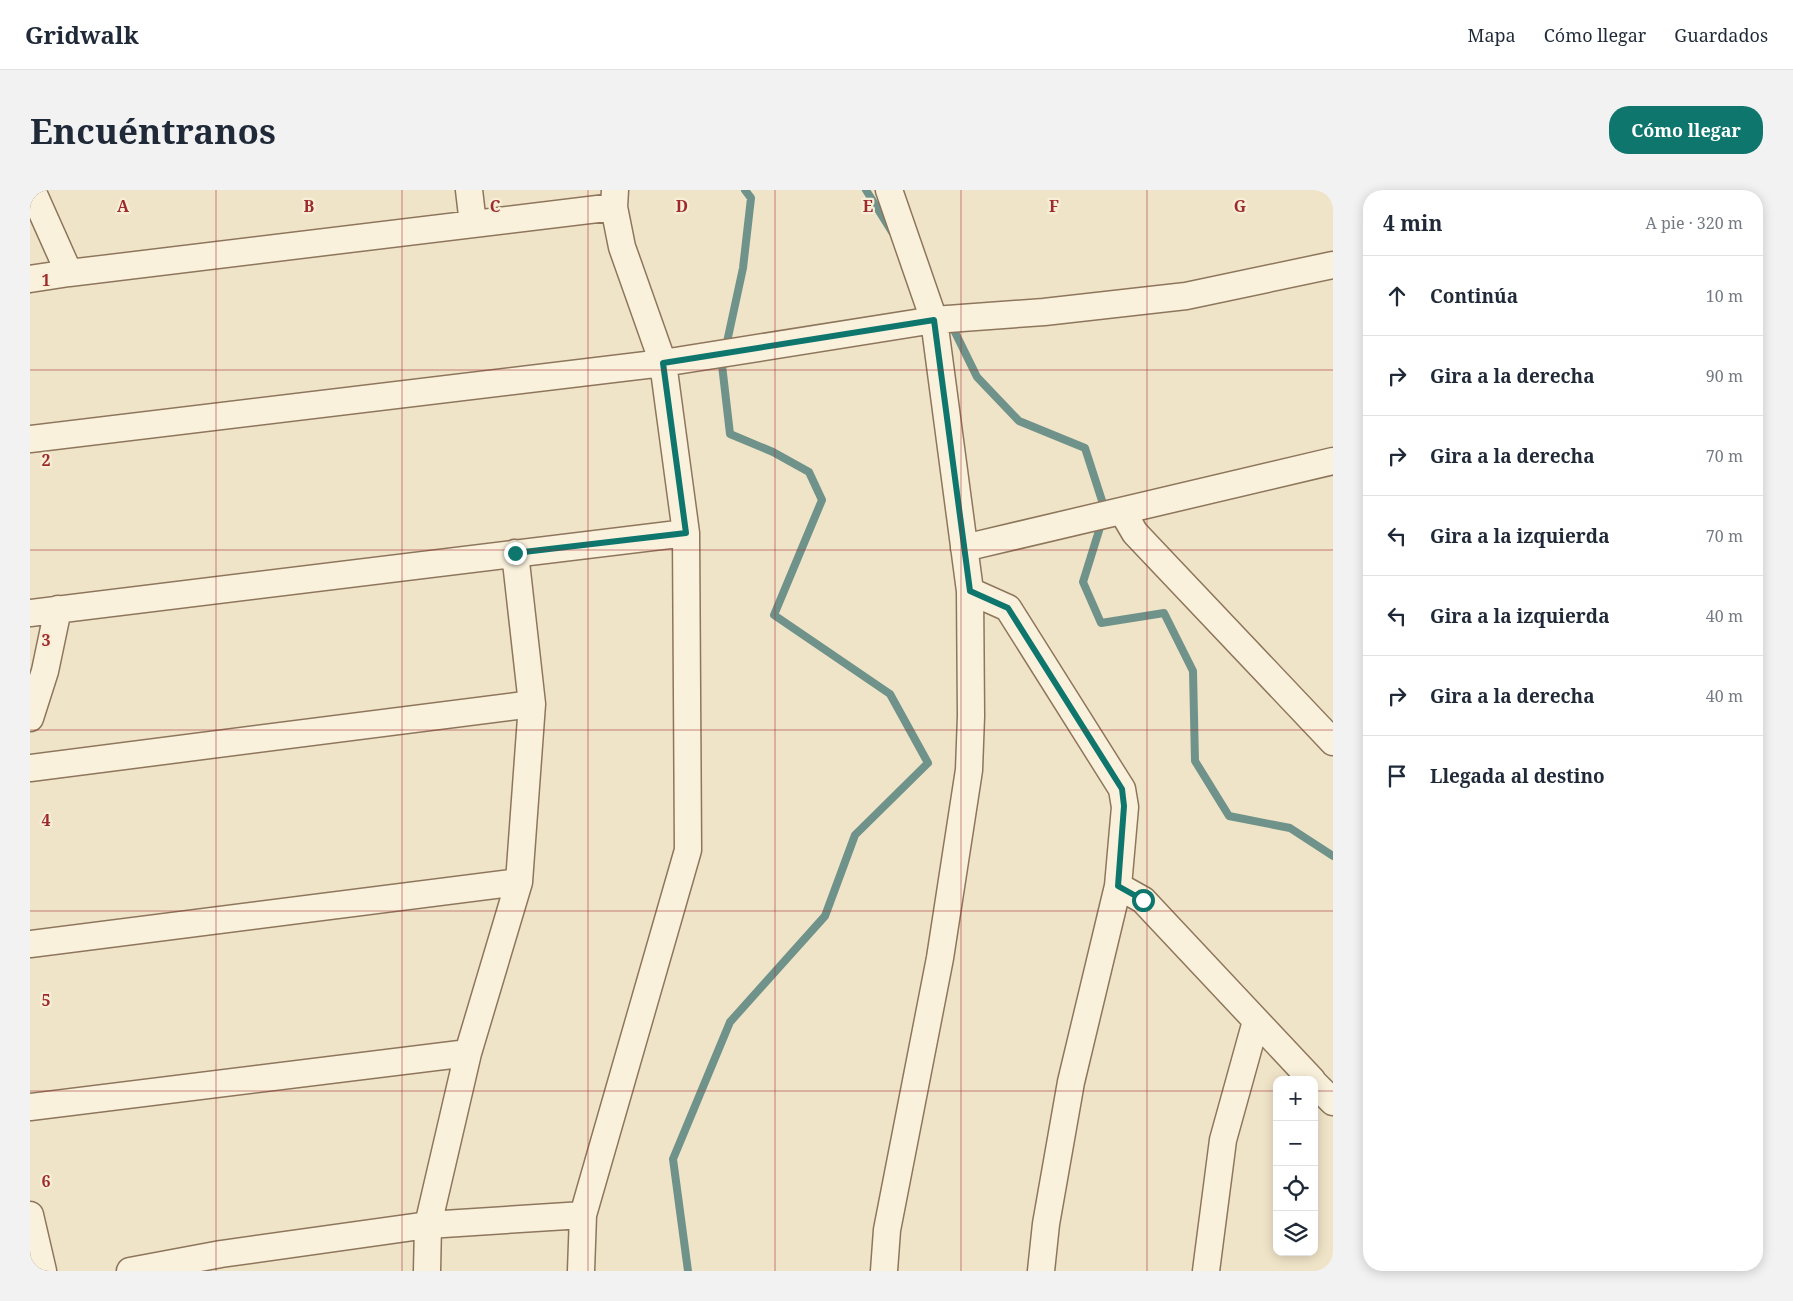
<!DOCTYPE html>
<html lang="es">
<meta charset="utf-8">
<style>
body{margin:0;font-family:"Noto Serif",serif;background:#f2f2f3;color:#1f2937}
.controls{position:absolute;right:15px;bottom:15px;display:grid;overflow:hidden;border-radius:10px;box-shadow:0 2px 12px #0003}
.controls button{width:45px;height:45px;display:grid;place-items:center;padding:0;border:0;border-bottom:1px solid #e0e1e3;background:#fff;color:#1f2937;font:25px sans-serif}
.stop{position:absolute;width:15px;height:15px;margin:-11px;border:4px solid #0f766e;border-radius:50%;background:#fff}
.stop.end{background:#0f766e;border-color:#fff;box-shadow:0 1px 5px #0008}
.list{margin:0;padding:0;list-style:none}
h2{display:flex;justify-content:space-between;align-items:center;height:65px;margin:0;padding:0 20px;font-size:21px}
h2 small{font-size:16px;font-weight:400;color:#747a83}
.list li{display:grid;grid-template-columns:32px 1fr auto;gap:15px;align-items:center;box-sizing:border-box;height:80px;padding:0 20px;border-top:1px solid #e0e1e3}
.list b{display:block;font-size:19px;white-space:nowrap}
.list em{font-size:16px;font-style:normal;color:#747a83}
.icon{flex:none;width:28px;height:28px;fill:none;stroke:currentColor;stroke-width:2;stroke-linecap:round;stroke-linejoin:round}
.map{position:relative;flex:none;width:1303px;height:1081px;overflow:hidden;border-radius:20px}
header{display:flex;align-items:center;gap:30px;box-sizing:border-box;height:70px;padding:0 25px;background:#fff;border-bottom:1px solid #e0e1e3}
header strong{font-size:24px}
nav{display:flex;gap:28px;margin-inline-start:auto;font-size:18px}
.intro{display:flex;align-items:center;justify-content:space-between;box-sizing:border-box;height:120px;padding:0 30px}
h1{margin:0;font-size:35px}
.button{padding:12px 22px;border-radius:20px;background:#0f766e;color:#fff;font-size:18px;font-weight:700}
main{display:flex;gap:30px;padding:0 30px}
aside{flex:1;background:#fff;border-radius:20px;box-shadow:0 2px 12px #0003}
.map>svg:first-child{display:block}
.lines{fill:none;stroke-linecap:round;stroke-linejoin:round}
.stream{stroke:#6f938a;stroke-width:8}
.minor-casing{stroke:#8d765c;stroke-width:29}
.minor{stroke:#faf1dc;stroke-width:26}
.route{stroke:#0f766e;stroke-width:6}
.grid{fill:none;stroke:#9e2a2b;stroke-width:1;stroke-opacity:0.55}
.grid-label{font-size:16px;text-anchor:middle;font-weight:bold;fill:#9e2a2b;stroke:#f7eed8;stroke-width:4.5;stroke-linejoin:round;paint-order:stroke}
</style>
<header>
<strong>Gridwalk</strong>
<nav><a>Mapa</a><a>Cómo llegar</a><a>Guardados</a></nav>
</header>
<div class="intro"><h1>Encuéntranos</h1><a class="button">Cómo llegar</a></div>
<main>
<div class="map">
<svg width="1303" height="1081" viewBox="0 0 1303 1081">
<rect width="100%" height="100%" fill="#f0e4c8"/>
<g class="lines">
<!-- stream -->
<path class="stream" d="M 836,0 L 862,42
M 922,136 L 947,187 L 989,231 L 1055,258 L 1075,320
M 697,152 L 713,78 L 721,8 L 715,0
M 1072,331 L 1053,392 L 1071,433 L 1134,423 L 1163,481 L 1165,571 L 1199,626 L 1260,638 L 1303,666
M 658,1081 L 643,969 L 700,832 L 795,726 L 825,645 L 898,573 L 860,504 L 744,425 L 792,310 L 779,282 L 743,262 L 700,244 L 692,175"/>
<defs>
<path id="minor" d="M 2,0 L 39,83
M 439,0 L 443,34
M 0,89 L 39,83 L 584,17
M 0,249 L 633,173 L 904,130 L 1014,122 L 1156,106 L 1303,75
M 1092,321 L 1105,343 L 1303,552
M 934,358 L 1303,271
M 940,401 L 978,418 L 1092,599 L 1095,617 L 1088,696 L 1041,892 L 1016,1034 L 1011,1081
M 0,423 L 656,343
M 0,528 L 15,481 L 28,419
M 0,578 L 502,514
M 1088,696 L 1113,710 L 1282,890
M 0,754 L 489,692
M 1284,893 L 1303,912
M 0,917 L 438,863
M 0,1025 L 13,1081
M 100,1081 L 191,1064 L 398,1035 L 553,1025
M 397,1081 L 398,1035 L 438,863 L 489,692 L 502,514 L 485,363
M 551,1081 L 553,1025 L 658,660 L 656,343 L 633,173 L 592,57 L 584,17 L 585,0
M 854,1081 L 857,1040 L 910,768 L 939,580 L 941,526 L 940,401 L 904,130 L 859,0
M 1176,1081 L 1193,950 L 1226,831"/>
</defs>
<!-- minor casing -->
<use href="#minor" class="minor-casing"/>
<!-- minor -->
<use href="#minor" class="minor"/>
</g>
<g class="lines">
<!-- route -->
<path class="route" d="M 485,363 L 656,343 L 633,173 L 904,130 L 940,401 L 978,418 L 1092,599 L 1094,616 L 1088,696 L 1113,710"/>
</g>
<!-- grid -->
<path class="grid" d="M 186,0 L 186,1081M 372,0 L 372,1081M 558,0 L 558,1081M 745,0 L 745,1081M 931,0 L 931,1081M 1117,0 L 1117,1081M 0,180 L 1303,180M 0,360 L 1303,360M 0,540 L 1303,540M 0,721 L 1303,721M 0,901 L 1247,901M 1284,901 L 1303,901"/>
<g class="grid-label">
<text x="93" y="22">A</text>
<text x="279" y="22">B</text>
<text x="465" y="22">C</text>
<text x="652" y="22">D</text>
<text x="838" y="22">E</text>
<text x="1024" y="22">F</text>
<text x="1210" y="22">G</text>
<text x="16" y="96">1</text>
<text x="16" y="276">2</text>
<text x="16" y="456">3</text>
<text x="16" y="636">4</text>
<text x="16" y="816">5</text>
<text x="16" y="997">6</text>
</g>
</svg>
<div class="controls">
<button>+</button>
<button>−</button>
<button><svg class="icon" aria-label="locate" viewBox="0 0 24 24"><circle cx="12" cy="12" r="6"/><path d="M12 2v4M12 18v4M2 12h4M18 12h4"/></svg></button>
<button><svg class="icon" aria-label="layers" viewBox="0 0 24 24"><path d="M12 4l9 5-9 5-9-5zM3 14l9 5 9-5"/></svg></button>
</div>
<div class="stop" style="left:1113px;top:710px"></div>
<div class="stop end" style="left:485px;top:363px"></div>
</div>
<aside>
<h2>4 min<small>A pie · 320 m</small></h2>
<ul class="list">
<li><svg class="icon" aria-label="ahead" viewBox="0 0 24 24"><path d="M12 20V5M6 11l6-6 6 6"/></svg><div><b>Continúa</b></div><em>10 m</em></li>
<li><svg class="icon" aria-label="right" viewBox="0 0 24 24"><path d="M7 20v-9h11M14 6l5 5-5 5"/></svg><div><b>Gira a la derecha</b></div><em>90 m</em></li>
<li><svg class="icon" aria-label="right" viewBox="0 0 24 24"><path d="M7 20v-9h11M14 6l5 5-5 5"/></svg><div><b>Gira a la derecha</b></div><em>70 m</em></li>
<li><svg class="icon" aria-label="left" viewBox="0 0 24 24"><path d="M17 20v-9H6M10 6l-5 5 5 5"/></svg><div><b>Gira a la izquierda</b></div><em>70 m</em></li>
<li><svg class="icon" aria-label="left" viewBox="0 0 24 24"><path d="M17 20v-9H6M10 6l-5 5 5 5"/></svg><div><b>Gira a la izquierda</b></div><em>40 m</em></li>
<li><svg class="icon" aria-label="right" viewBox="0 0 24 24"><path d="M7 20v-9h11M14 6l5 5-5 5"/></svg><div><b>Gira a la derecha</b></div><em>40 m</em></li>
<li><svg class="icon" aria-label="arrive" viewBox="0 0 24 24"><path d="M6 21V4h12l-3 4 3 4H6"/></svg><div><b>Llegada al destino</b></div></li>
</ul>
</aside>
</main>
